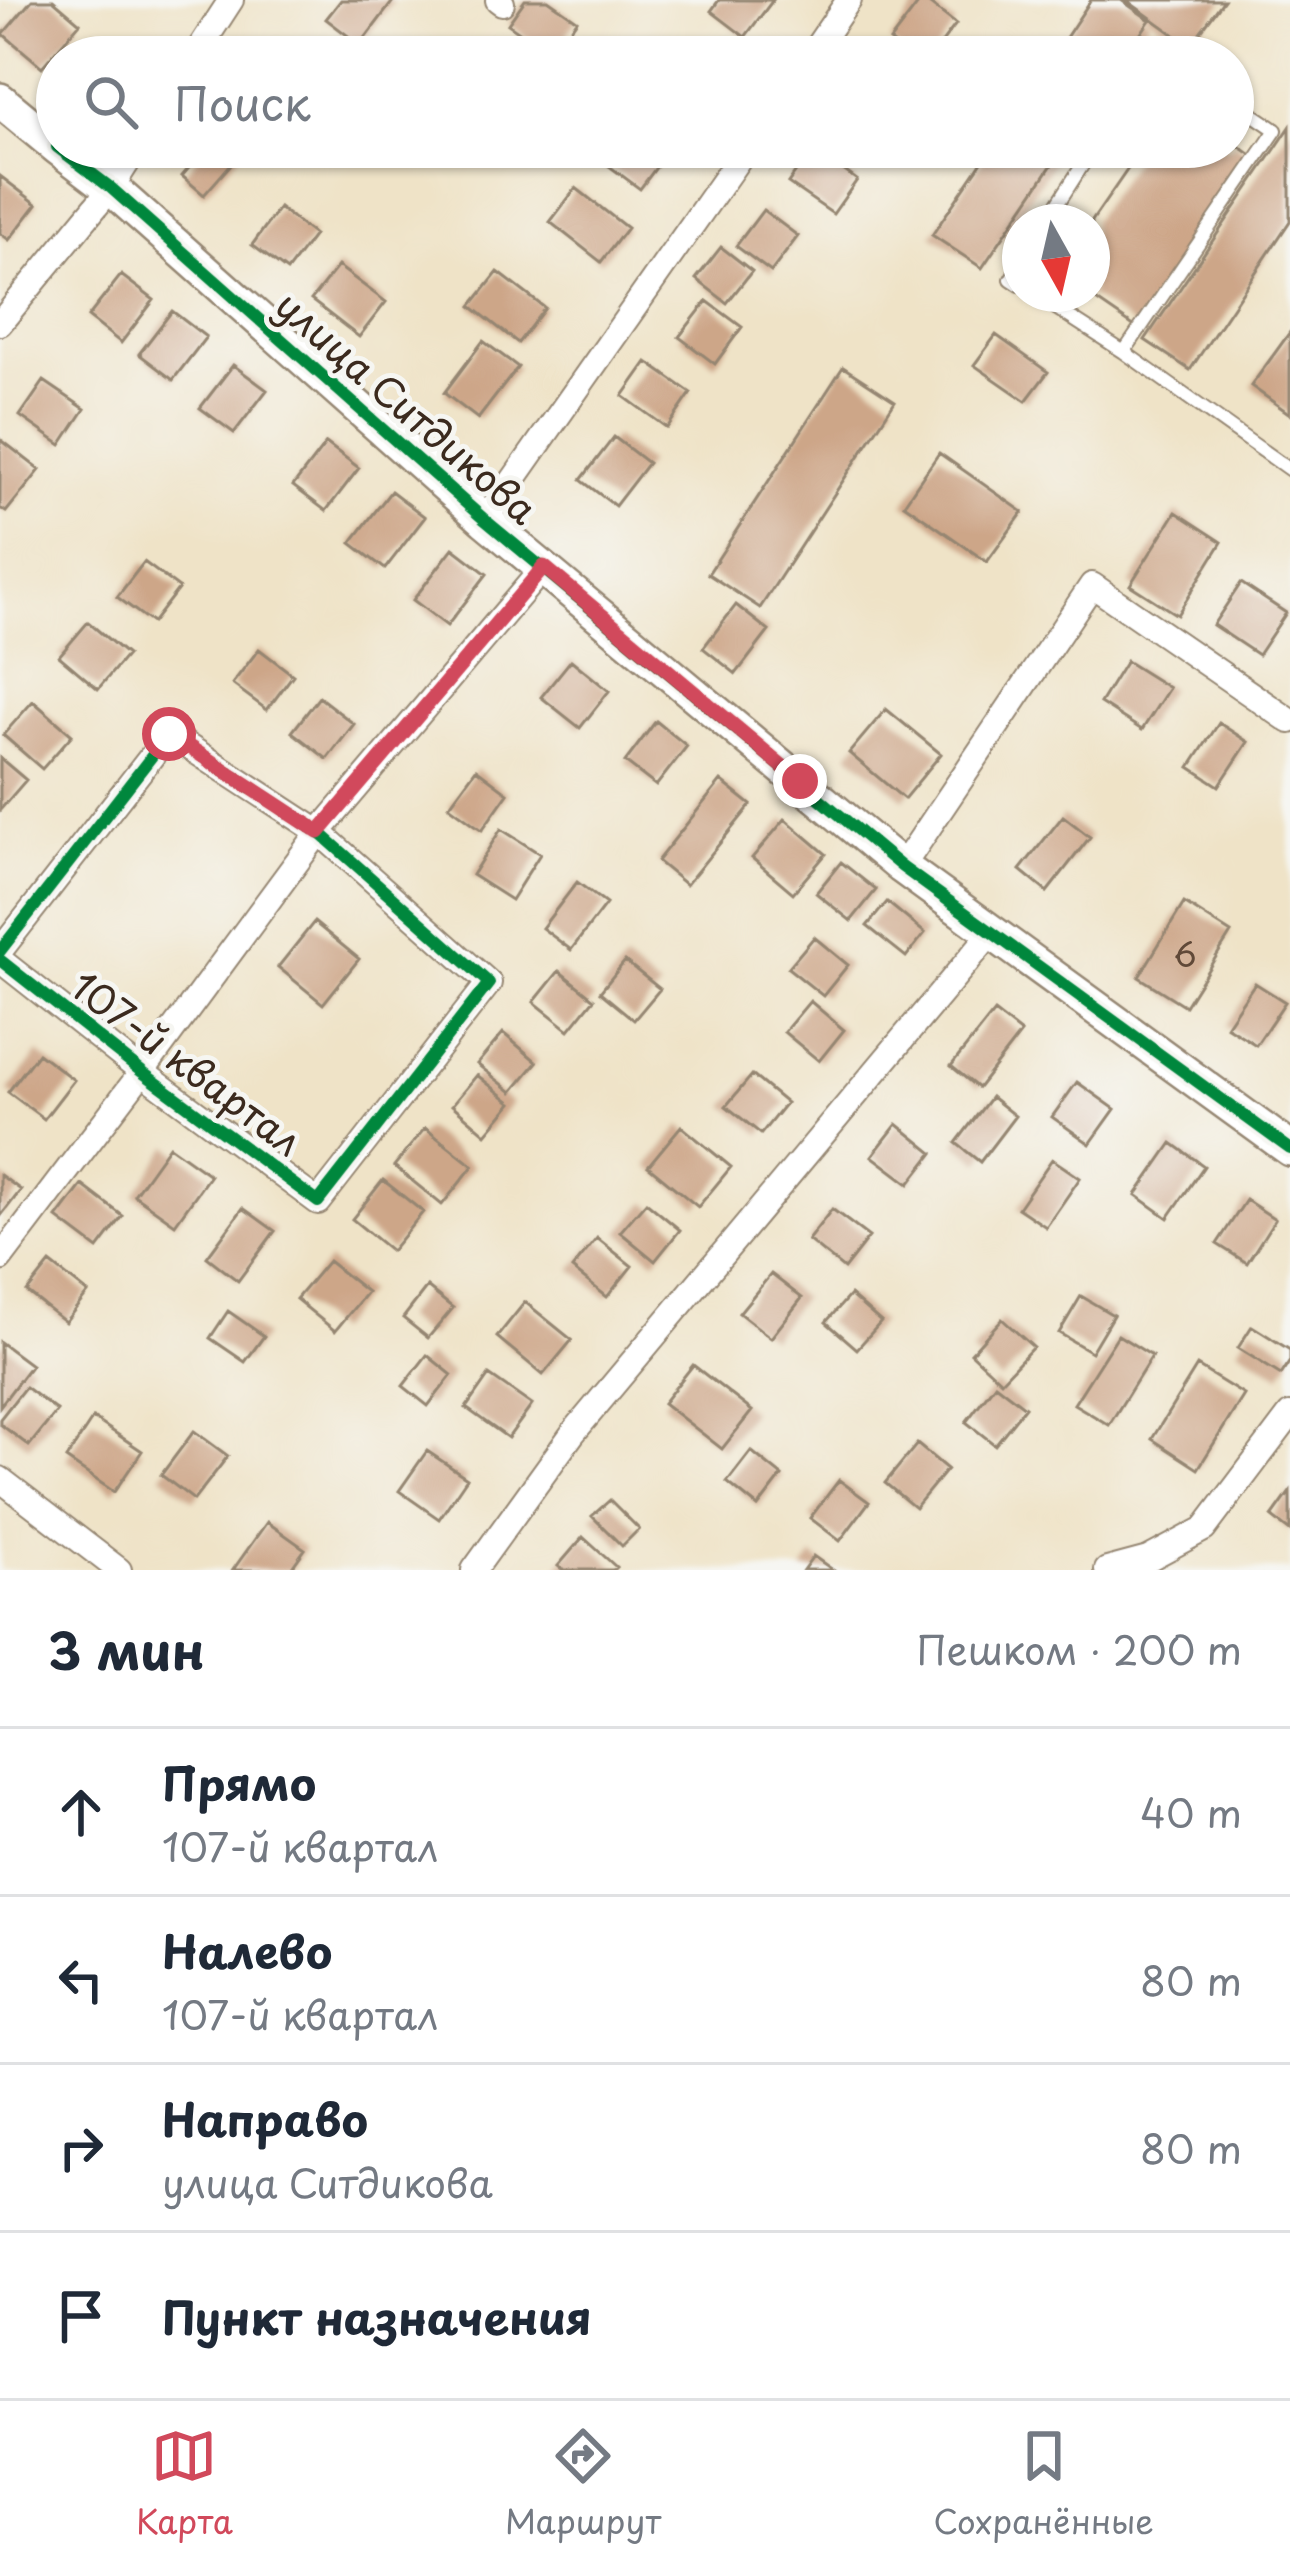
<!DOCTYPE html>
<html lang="ru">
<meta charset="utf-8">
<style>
body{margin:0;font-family:"Playpen Sans",sans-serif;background:#f2f2f3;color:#1f2937}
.compass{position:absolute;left:1002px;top:204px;width:108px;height:108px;border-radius:50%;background:#fff;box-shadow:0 3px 9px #0004;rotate:172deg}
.stop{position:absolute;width:36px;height:36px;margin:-27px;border:9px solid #d1495b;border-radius:50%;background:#fff}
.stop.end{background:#d1495b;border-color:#fff;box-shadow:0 3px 12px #0008}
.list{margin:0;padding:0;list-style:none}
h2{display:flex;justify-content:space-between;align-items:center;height:156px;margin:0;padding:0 48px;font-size:51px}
h2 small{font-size:39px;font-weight:400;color:#747a83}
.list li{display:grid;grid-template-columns:78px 1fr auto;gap:36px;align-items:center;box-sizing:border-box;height:168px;padding:0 48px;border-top:3px solid #e0e1e3}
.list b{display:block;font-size:45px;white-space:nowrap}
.list p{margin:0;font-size:39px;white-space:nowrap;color:#747a83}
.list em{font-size:39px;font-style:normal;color:#747a83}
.icon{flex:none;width:66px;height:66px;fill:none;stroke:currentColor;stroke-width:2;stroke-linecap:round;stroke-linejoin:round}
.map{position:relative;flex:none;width:1290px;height:1570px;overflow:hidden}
.search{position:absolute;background:#fff;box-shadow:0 3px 9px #0004;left:36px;right:36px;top:36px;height:132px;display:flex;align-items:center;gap:30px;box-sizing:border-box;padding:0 42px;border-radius:66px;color:#747a83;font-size:45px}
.sheet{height:828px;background:#fff}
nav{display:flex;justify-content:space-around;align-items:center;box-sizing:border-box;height:168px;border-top:3px solid #e0e1e3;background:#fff;font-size:33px;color:#747a83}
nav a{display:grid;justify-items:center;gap:6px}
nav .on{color:#d1495b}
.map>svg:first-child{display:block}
.building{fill:#cda688}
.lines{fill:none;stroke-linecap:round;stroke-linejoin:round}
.service-casing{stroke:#958672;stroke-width:16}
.minor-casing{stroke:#958672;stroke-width:28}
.tertiary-casing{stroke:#958672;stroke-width:38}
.service{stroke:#fff;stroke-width:12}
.minor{stroke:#fff;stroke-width:24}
.tertiary{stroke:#fff;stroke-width:33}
.cycleway-casing{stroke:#f6f6f2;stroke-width:20}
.cycleway{stroke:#00873e;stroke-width:12}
.route{stroke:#d1495b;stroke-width:15}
.labels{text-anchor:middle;stroke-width:10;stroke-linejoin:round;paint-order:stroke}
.number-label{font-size:33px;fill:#604938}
.street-label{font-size:39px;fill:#3b2a1e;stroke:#f6f6f2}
</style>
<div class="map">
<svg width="1290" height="1570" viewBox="0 0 1290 1570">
<rect width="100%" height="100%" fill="#f6f6f2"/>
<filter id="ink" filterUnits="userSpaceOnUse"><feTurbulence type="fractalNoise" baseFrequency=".00833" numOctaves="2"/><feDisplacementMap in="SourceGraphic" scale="24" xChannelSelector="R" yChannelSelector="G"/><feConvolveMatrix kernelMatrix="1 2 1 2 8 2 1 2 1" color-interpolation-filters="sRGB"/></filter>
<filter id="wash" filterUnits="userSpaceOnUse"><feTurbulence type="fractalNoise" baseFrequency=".004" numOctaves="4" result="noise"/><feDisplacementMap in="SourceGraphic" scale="48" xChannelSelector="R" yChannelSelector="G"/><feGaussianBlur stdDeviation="2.7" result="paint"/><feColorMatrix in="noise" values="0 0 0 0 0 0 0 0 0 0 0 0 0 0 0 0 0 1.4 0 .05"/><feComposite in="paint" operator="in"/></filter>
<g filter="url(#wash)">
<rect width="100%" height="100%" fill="#efe3c7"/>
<g id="blocks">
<!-- building -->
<path class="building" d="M 32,0 L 53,0 L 80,23 L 42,67 L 3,34 Z
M 341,0 L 394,0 L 360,45 L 326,19 Z
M 525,0 L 548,0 L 577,20 L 552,55 L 508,24 Z
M 719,0 L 773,0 L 745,37 L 711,11 Z
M 921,0 L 925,0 L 956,24 L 931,57 L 910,57 L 890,41 Z
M 1091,0 L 1121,0 L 1150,20 L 1125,57 L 1053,57 Z
M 1126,0 L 1224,0 L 1190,46 Z
M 672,43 L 689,57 L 661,57 Z
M 1290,127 L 1290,221 L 1190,370 L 1145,340 Z
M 1233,142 L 1253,156 L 1135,327 L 1087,294 L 1092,294 L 1092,221 L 1143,147 L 1233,147 Z
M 207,147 L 246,147 L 204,195 L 182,176 Z
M 617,147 L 660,147 L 667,153 L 640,189 L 605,163 Z
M 992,147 L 1064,147 L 982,268 L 932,235 Z
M 813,148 L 857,180 L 833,214 L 788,183 Z
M 0,176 L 37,204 L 9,240 L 0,233 Z
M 576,188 L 627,228 L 601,262 L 550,222 Z
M 279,208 L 314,235 L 287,271 L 252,245 Z
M 763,210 L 798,236 L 771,272 L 736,246 Z
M 721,247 L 752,271 L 727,303 L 696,279 Z
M 338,266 L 386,302 L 359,337 L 311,300 Z
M 498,272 L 545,308 L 518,343 L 471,306 Z
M 121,275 L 154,300 L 121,343 L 88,317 Z
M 707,301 L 742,327 L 715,364 L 679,337 Z
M 172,311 L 206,337 L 173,380 L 139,354 Z
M 1290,332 L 1290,414 L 1251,386 Z
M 996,335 L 1048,372 L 1026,401 L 974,365 Z
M 483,341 L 518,367 L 478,419 L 444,393 Z
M 647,362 L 691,393 L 667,428 L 623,396 Z
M 233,365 L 267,390 L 234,433 L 200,408 Z
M 843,367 L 895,401 L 760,608 L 708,574 Z
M 44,381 L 85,409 L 61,445 L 20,416 Z
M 614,437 L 648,463 L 615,506 L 581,480 Z
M 0,439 L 40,470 L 6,512 L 0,508 Z
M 326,443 L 359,468 L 326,511 L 293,486 Z
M 939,453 L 1023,512 L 987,562 L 904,504 Z
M 391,491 L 425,517 L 385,569 L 351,543 Z
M 1176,512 L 1222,542 L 1177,615 L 1130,585 Z
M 453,548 L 487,574 L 447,626 L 413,600 Z
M 144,562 L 179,588 L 152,623 L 117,597 Z
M 1241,583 L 1286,613 L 1258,655 L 1213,625 Z
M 736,605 L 769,631 L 736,674 L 703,648 Z
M 88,622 L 127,655 L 98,689 L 59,656 Z
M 259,649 L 293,675 L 267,710 L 232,684 Z
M 571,660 L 609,691 L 580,728 L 541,697 Z
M 1126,661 L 1169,688 L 1142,730 L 1100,703 Z
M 319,697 L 354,724 L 327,759 L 292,732 Z
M 33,701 L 72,735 L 42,769 L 3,735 Z
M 886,709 L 941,754 L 904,799 L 849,753 Z
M 656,721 L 687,746 L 656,786 L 625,762 Z
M 1219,723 L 1248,742 L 1219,786 L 1190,767 Z
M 0,758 L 26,780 L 0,810 Z
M 476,769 L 508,793 L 482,830 L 449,806 Z
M 721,781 L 751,805 L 686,885 L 657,861 Z
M 1063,816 L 1090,837 L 1047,892 L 1020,870 Z
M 785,819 L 826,854 L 793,893 L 752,858 Z
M 501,829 L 540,854 L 511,900 L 472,875 Z
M 841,862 L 876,890 L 851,921 L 816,893 Z
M 577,882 L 606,904 L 571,950 L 542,928 Z
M 887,902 L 925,933 L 906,957 L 867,926 Z
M 1184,903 L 1231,933 L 1185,1006 L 1139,977 Z
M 314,922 L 359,959 L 323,1004 L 278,967 Z
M 814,937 L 848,965 L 823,996 L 788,968 Z
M 625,961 L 660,989 L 634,1020 L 600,992 Z
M 559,971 L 594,999 L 569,1030 L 534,1002 Z
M 1255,983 L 1285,1002 L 1256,1045 L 1226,1026 Z
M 810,1001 L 844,1030 L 819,1061 L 784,1032 Z
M 994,1012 L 1021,1033 L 978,1088 L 951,1066 Z
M 503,1033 L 537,1062 L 512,1092 L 477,1064 Z
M 38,1053 L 74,1080 L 44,1119 L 8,1092 Z
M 477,1075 L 512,1103 L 486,1134 L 452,1105 Z
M 752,1075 L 786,1103 L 761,1134 L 726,1106 Z
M 1077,1082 L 1115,1109 L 1090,1144 L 1052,1117 Z
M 991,1097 L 1015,1116 L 980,1162 L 956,1143 Z
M 897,1124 L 933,1153 L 909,1184 L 872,1156 Z
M 681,1126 L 731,1167 L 698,1207 L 648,1166 Z
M 425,1128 L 473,1166 L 442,1205 L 394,1166 Z
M 1172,1143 L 1204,1166 L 1168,1218 L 1136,1195 Z
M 169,1146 L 210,1175 L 175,1224 L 134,1195 Z
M 1052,1159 L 1080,1178 L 1046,1227 L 1018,1208 Z
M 0,1175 L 21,1190 L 0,1217 Z
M 383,1180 L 423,1212 L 391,1251 L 352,1219 Z
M 82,1185 L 123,1216 L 98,1249 L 57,1218 Z
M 1246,1200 L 1275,1219 L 1247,1263 L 1217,1244 Z
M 646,1202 L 680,1230 L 655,1261 L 620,1232 Z
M 243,1208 L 275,1231 L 238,1281 L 207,1257 Z
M 832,1209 L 869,1237 L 844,1269 L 808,1240 Z
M 597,1238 L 632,1266 L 607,1297 L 572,1269 Z
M 328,1261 L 367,1292 L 335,1331 L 296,1299 Z
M 50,1263 L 88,1293 L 65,1322 L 27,1292 Z
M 771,1274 L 802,1298 L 771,1338 L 739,1313 Z
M 427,1287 L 453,1308 L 428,1338 L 403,1318 Z
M 850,1295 L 881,1322 L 857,1349 L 826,1322 Z
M 1081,1296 L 1113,1315 L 1091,1352 L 1059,1333 Z
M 525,1302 L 572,1340 L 543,1375 L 497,1337 Z
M 228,1311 L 264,1336 L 245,1362 L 210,1338 Z
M 1002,1319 L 1033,1347 L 1001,1381 L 971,1353 Z
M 1252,1326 L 1290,1350 L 1290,1361 L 1281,1375 L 1238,1348 Z
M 1118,1335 L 1152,1356 L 1109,1425 L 1074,1404 Z
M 0,1342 L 31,1365 L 0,1406 Z
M 427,1355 L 452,1375 L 428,1406 L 403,1386 Z
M 693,1365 L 752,1411 L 722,1449 L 663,1403 Z
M 1197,1366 L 1244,1395 L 1198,1469 L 1152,1439 Z
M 489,1375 L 532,1405 L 508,1438 L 466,1408 Z
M 995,1384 L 1025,1407 L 995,1445 L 966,1422 Z
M 25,1387 L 57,1411 L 29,1446 L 0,1424 L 0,1419 Z
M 93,1418 L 142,1451 L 114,1492 L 66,1459 Z
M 194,1431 L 228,1456 L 194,1500 L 161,1475 Z
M 917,1444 L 947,1469 L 915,1508 L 885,1483 Z
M 427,1451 L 467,1478 L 439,1519 L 399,1491 Z
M 751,1451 L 782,1476 L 758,1507 L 727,1482 Z
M 839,1480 L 869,1502 L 840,1541 L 810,1518 Z
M 1290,1492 L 1290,1531 L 1272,1517 Z
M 610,1500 L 639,1529 L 622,1546 L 592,1516 Z
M 267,1522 L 305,1549 L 290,1570 L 233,1570 Z
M 583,1537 L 616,1567 L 613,1570 L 563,1570 L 558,1566 Z
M 813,1556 L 833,1570 L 803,1570 Z"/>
</g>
</g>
<g filter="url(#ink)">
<use href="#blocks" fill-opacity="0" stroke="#958672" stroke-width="3"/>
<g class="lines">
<defs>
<path id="service" d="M 1151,57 L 1156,49 L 1168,57
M 1046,222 L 1094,147
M 1020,264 L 1011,279 L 1020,285
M 1034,294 L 1124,352 L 1290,470
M 1124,352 L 1276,130 L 1233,101"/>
<path id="minor" d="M 498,0 L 502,3
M 194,57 L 231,0
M 810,57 L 849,0
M 0,323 L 111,188 L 137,147
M 485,520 L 747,147
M 902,867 L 1092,585 L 1290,721
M 0,951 L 169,734 L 319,832 L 489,983 L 318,1202 L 142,1072 L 0,960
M 0,1259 L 142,1072 L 319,832 L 544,567
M 0,1479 L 119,1570
M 474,1570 L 573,1433 L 992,932
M 1107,1570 L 1148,1559 L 1204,1529 L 1290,1415"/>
<path id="tertiary" d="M 0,100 L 57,147
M 57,147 L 111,188 L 485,520 L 902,867 L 1290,1149"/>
</defs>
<!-- service casing -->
<use href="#service" class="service-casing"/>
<!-- minor casing -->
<use href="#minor" class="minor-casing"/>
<!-- tertiary casing -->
<use href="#tertiary" class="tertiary-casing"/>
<!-- service -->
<use href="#service" class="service"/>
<!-- minor -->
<use href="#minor" class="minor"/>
<!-- tertiary -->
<use href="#tertiary" class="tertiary"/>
<defs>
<path id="cycleway" d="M 57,147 L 111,188 L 485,520 L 902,867 L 1290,1149
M 0,951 L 169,734 L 319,832 L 489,983 L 318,1202 L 142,1072 L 0,960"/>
</defs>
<!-- cycleway casing -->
<use href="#cycleway" class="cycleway-casing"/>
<!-- cycleway -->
<use href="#cycleway" class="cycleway"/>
</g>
</g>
<g class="lines" filter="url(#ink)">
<!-- route -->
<path class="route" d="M 169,734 L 319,832 L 544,567 L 800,781"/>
</g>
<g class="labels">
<!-- number labels -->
<g class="number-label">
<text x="1185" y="967">6</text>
</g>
<!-- street labels -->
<g class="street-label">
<text transform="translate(406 408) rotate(41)" y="14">улица Ситдикова</text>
<text transform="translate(186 1064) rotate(37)" y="14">107-й квартал</text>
</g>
</g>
</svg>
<svg class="compass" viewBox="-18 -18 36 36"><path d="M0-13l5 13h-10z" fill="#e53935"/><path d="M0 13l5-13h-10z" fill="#747a83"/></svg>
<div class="stop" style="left:169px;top:734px"></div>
<div class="stop end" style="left:800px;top:781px"></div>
<div class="search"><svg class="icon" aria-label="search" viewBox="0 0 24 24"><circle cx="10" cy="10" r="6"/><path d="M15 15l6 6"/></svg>Поиск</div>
</div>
<section class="sheet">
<h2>3 мин<small>Пешком · 200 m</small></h2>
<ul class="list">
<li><svg class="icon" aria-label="ahead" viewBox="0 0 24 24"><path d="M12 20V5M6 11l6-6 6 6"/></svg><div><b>Прямо</b><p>107-й квартал</p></div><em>40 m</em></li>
<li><svg class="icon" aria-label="left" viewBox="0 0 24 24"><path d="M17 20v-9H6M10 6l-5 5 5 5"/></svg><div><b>Налево</b><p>107-й квартал</p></div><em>80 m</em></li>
<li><svg class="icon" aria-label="right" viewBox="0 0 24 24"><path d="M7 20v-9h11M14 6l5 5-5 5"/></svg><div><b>Направо</b><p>улица Ситдикова</p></div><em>80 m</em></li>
<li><svg class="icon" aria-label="arrive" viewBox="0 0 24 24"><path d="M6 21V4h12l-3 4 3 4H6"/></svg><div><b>Пункт назначения</b></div></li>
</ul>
</section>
<nav>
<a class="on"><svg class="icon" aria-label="map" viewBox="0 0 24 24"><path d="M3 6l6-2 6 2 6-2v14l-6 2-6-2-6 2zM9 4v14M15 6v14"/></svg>Карта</a>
<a><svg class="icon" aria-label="directions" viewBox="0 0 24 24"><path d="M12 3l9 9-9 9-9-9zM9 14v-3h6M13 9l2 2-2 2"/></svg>Маршрут</a>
<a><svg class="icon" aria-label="saved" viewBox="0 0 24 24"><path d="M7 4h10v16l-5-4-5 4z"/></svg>Сохранённые</a>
</nav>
